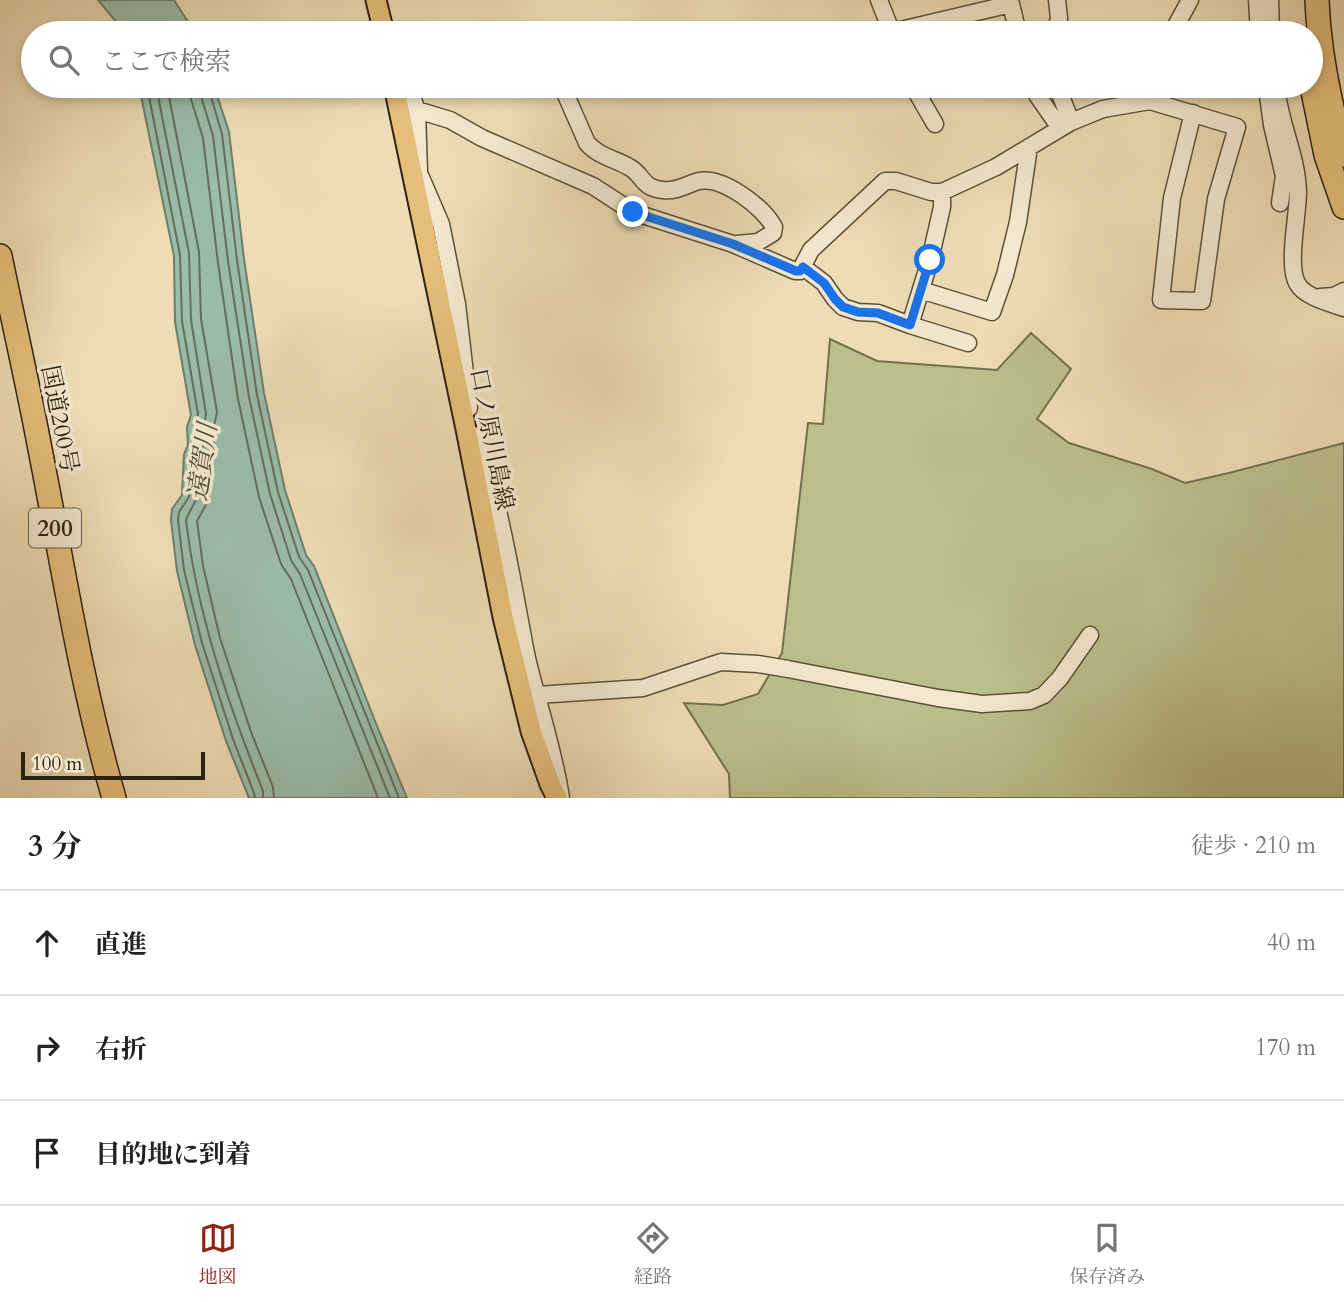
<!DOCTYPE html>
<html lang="ja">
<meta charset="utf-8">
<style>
body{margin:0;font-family:Cardo,"Noto Serif JP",serif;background:#f2f2f2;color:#222}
.scale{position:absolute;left:21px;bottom:18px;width:184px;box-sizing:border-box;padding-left:7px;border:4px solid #2c2112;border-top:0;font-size:19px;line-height:24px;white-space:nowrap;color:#2c2112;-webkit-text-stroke:5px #f3e8ce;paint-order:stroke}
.stop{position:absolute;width:21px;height:21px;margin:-16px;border:5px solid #1a73e8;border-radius:50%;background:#fff}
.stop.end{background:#1a73e8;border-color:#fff;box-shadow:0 2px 7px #0008}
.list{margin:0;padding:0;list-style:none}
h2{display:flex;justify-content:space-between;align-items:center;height:91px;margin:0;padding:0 28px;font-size:30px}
h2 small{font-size:23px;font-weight:400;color:#767676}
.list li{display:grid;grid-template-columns:46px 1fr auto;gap:21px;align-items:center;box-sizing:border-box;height:105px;padding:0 28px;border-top:2px solid #e0e0e0}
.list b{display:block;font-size:26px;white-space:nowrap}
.list em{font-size:23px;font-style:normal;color:#767676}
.icon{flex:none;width:38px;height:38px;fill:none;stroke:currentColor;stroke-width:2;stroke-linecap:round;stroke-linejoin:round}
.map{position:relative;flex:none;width:1344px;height:798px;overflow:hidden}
.search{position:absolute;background:#fff;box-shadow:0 4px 10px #0003;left:21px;right:21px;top:21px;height:77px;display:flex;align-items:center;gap:18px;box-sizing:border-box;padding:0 24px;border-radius:38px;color:#767676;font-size:26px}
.sheet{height:406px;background:#fff}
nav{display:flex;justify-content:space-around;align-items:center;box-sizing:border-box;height:98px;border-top:2px solid #e0e0e0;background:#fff;font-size:19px;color:#767676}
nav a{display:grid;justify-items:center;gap:4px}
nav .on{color:#8f2418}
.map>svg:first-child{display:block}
.green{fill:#bbbf8b;stroke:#74704e;stroke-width:2}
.water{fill:#9abca9;stroke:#6e7e6d;stroke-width:2}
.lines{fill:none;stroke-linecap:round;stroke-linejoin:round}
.shore{stroke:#636e5e;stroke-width:2}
.minor-casing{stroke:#5c503a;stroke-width:19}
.major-casing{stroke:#2c2112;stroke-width:23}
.highway-casing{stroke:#2c2112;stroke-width:26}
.minor{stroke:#f3e8ce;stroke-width:16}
.major{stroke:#e6be7a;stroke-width:19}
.highway{stroke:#e6be7a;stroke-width:23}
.route{stroke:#1a73e8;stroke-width:9}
.labels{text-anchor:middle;stroke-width:7;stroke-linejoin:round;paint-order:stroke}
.shield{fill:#f3e8ce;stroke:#685d4a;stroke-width:2}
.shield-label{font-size:23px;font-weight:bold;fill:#2c2112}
.street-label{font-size:24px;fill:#2c2112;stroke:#f3e8ce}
.water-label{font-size:26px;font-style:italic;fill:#4d503f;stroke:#f3e8ce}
</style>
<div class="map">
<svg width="1344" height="798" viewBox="0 0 1344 798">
<rect width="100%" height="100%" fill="#eddcb4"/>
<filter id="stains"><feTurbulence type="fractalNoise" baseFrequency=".00286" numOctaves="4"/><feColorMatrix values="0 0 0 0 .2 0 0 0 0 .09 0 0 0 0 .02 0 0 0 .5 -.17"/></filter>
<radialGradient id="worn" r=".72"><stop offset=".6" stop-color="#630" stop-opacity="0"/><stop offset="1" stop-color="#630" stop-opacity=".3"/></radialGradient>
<!-- green -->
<path class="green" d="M 1031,333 L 1071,369 L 1037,419 L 1069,443 L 1152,469 L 1185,483 L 1229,473 L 1344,443 L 1344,798 L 730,798 L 729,774 L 684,703 L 723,705 L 758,694 L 782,653 L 808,423 L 823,424 L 830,339 L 877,361 L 997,370 Z"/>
<!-- water -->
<path class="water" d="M 98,0 L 174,0 L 195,33 L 121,33 L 118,24 Z
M 139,86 L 214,86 L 229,132 L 244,259 L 264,393 L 285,490 L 306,555 L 314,566 L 377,726 L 407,798 L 249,798 L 226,741 L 195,645 L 177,571 L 171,520 L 172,509 L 182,495 L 184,454 L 188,445 L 187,427 L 191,415 L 175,322 L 174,256 Z"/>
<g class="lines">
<!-- shore -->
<path class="shore" d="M 147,86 L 180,255 L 182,321 L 198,414 L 194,428 L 195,445 L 191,456 L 189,497 L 179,512 L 178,520 L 184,570 L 202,643 L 233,739 L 254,793 L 255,798
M 156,86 L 189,253 L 191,320 L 206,414 L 203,430 L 203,446 L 200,457 L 197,498 L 188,515 L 186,520 C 197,614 228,703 263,791 L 263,798
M 167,86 L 199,252 L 201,319 L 217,412 L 213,431 L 214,447 L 210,459 L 208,501 L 197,521 L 203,566 L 220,638 L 251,732 L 273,787 L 274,798
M 188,86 L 190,96 L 203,138 L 218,263 L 238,399 L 259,497 L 281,564 L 291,579 L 378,798
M 199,86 L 200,93 L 213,136 L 228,261 L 249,397 L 270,494 L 291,560 L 300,574 L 390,798
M 208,86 L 222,134 L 237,260 L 257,395 L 278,492 L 299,557 L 308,570 L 399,798"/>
<defs>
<path id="minor" d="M 879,0 L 892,33
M 1257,0 L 1259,33
M 1270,0 L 1271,33
M 892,32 L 1011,4 L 1018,33
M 1055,33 L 1059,18 L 1057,0
M 1172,33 L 1190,0
M 408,86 L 417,110 L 450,120 L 482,138 L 593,186 L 633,212 L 733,244 L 795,271 L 800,271 L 811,250 L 885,181 L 896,181 L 931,192 L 942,192 L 996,167 L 1071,122 L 1103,109 L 1150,101 L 1237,127 L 1216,199 L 1202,301 L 1161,300 L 1172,198 L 1193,113
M 562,86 L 587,143 C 598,156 615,159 629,167 C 644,175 641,188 663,190 C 677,192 687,184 699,181 C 723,176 763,207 774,227 L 773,233 L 758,242 L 737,244
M 913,86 L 935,124
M 1033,86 L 1037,95 L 1060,128
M 1057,86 L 1071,122
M 1276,86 C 1279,122 1297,155 1298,192 C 1298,215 1287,265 1297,283 C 1304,297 1330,303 1344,308
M 1268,96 L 1272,125 L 1284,176 L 1280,203
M 417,110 L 419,173 L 441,224 L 457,304 L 469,408
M 803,267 L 824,283 L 835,299 L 843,307 L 858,312 L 878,313 L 910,325 L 968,343
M 921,290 L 992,312 L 1005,275 L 1018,222 L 1029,147
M 1320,297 L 1334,296 L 1344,291
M 910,325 L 930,260 L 942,207 L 942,192
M 469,432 C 494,454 518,617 527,658 C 538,705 554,750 561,798
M 537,695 L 643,688 L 721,662 L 758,664 L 788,669 L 938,698 L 982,704 L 1030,701 L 1044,695 L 1060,678 L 1090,635"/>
<path id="major" d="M 376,0 L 384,33
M 394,86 L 466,429 L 503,617 L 531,731 L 550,784 L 557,798"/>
<path id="highway" d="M 1317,0 C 1319,53 1330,105 1344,155
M 1311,82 L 1326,155 L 1344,207
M 0,256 C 13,320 28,385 40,449 C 63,566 81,684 114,798"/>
</defs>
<!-- minor casing -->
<use href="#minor" class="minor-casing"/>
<!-- major casing -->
<use href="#major" class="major-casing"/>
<!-- highway casing -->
<use href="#highway" class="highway-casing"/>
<!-- minor -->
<use href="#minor" class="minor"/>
<!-- major -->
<use href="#major" class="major"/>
<!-- highway -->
<use href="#highway" class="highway"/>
</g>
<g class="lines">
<!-- route -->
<path class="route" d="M 633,212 L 733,244 L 796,271 L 800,271 L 803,267 L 824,283 L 835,299 L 843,307 L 858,312 L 878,313 L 910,325 L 930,260"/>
</g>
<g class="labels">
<!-- shield labels -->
<rect class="shield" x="29" y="508.5" width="52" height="39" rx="5"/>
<g class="shield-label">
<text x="55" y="536">200</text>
</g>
<!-- street labels -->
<g class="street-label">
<text transform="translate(60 419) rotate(79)" y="8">国道200号</text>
<text transform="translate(492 439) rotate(79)" y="8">口ノ原川島線</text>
</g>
<!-- water labels -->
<g class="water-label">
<text transform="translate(202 462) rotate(-82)" y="9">遠賀川</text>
</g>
</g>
<rect width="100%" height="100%" filter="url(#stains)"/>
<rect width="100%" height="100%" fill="url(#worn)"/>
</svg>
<div class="scale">100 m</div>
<div class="stop" style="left:930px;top:260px"></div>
<div class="stop end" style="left:633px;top:212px"></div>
<div class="search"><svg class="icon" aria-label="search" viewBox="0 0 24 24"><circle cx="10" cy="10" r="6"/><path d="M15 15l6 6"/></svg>ここで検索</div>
</div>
<section class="sheet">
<h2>3 分<small>徒歩 · 210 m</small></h2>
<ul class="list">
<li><svg class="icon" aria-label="ahead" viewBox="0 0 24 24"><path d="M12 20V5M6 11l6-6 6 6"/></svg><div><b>直進</b></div><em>40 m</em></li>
<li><svg class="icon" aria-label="right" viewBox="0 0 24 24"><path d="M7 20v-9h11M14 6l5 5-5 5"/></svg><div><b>右折</b></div><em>170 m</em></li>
<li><svg class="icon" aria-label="arrive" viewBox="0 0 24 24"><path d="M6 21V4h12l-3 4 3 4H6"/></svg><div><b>目的地に到着</b></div></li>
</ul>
</section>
<nav>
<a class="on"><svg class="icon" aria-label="map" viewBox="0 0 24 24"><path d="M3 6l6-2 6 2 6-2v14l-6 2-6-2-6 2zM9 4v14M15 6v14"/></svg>地図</a>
<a><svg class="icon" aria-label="directions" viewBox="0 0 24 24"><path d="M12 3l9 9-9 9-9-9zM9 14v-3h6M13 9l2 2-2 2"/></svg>経路</a>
<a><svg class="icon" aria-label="saved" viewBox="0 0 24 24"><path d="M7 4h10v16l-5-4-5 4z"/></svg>保存済み</a>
</nav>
